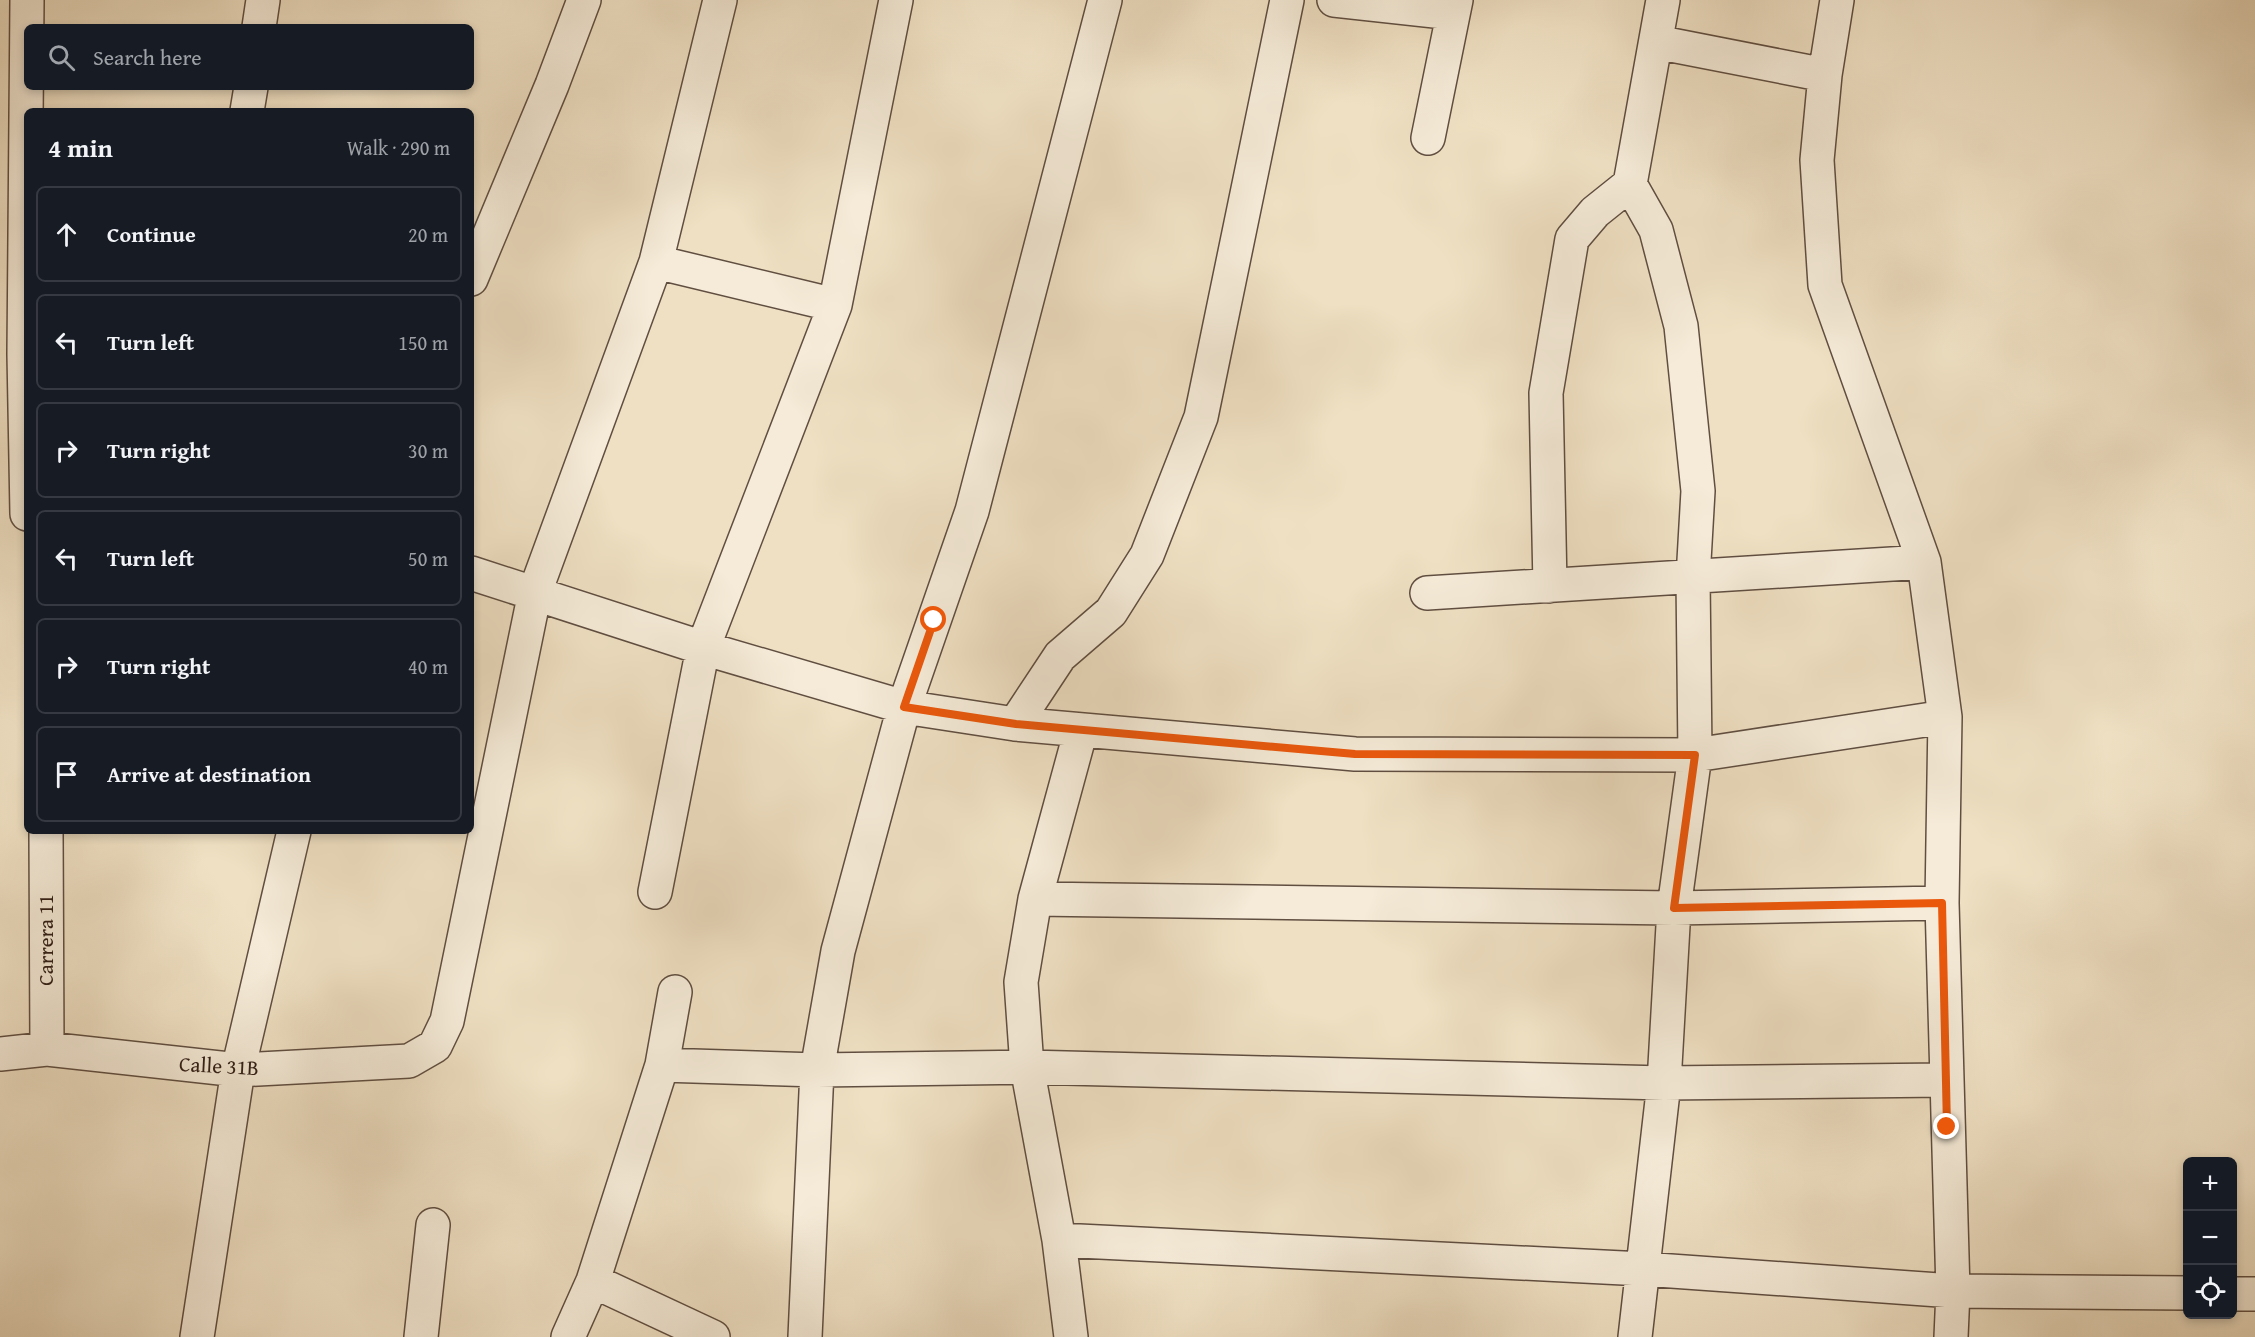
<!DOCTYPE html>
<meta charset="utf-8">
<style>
body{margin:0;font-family:"Gentium Book Plus",serif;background:#242831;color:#f1f3f6}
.controls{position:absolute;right:18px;bottom:18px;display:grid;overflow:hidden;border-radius:9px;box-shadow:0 3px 9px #0003}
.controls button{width:54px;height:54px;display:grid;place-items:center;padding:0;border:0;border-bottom:2px solid #363941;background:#171b24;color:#f1f3f6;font:30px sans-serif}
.stop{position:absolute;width:18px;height:18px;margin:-14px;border:4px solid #ea580c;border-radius:50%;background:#fff}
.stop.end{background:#ea580c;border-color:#fff;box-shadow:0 2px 6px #0008}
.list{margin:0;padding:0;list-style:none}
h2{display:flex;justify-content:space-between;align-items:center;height:78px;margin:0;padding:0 24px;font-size:26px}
h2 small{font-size:20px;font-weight:400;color:#9ea1a6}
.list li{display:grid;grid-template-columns:39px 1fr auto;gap:18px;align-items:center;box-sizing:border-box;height:96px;margin:0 12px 12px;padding:0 12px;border:2px solid #363941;border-radius:9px}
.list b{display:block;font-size:22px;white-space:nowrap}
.list em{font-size:20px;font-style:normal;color:#9ea1a6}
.icon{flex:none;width:33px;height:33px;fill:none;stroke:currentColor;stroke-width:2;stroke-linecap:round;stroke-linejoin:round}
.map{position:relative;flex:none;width:2255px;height:1337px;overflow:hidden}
.search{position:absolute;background:#171b24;box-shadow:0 3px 9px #0003;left:24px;top:24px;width:450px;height:66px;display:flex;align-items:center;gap:15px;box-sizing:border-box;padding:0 21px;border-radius:9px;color:#9ea1a6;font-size:22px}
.panel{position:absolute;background:#171b24;box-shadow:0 3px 9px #0003;left:24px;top:108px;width:450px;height:726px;border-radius:9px}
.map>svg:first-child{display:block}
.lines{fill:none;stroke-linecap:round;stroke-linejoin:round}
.minor-casing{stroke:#604e41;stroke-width:36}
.minor{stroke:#f5ebd8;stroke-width:33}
.route{stroke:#ea580c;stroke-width:8}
.labels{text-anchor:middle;stroke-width:5;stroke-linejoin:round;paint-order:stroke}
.street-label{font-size:21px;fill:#301e16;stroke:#f5ebd8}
</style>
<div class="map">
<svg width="2255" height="1337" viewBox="0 0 2255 1337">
<rect width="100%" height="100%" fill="#efe0c3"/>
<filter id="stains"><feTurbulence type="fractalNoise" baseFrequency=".00333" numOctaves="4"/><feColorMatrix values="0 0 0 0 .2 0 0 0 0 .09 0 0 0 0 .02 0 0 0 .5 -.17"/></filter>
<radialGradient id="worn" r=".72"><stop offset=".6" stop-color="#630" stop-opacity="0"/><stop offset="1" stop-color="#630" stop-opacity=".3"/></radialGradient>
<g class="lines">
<defs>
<path id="minor" d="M 1334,0 L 1453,13
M 1837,0 L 1825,75 L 1817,160 L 1825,285 L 1924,562 L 1945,717 L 1942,903 L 1953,1291 L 1951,1337
M 259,27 L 263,0
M 1656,42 L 1825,75
M 247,111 L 251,87
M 1428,138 L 1456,0
M 656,262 L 835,305
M 471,279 L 552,85 L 584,0
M 27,514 L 24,354 L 27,0
M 471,573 L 703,648 L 904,707 L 1015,724 L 1355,754 L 1695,755 L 1945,717
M 1550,586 L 1546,393 L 1572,239 L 1595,212 L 1630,184
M 1427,593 L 1924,562
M 1015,724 L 1060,656 L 1111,612 L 1147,555 L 1201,417 L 1287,0
M 46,831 L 47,1049
M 655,892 L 703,648 L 835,305 L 896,0
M 1035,899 L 1674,908 L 1942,903
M 0,1054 L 47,1049 L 238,1070 L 409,1061 L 435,1046 L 447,1021 L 535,592 L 656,262 L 720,0
M 662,1065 L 817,1070 L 1027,1067 L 1664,1083 L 1946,1080
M 1059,1240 L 1643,1269 L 1953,1291 L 2188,1293
M 593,1281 L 713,1337
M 2232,1294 L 2255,1294
M 197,1337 L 238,1070 L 294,831
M 421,1337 L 433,1225
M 568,1337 L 593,1281 L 662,1065 L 675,992
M 805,1337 L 817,1070 L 838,951 L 904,707 L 972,511 L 1105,0
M 1071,1337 L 1059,1240 L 1027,1067 L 1021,982 L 1035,899 L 1081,730
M 1635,1337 L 1664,1083 L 1674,908 L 1695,755 L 1693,578 L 1698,491 L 1681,326 L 1656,230 L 1630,184 L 1663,0"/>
</defs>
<!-- minor casing -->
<use href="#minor" class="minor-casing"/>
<!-- minor -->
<use href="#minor" class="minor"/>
</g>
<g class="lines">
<!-- route -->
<path class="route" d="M 934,620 L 904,707 L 1016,724 L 1355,754 L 1695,755 L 1674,908 L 1942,903 L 1947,1127"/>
</g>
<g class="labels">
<!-- street labels -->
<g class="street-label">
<text transform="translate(46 940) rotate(-90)" y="7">Carrera 11</text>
<text transform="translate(219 1066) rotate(3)" y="7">Calle 31B</text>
</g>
</g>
<rect width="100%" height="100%" filter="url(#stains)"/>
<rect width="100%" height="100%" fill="url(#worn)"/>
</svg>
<div class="controls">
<button>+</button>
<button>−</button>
<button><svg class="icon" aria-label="locate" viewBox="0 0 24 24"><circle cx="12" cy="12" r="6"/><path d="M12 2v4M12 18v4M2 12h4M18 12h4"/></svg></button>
</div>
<div class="stop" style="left:934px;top:620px"></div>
<div class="stop end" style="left:1947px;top:1127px"></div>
<div class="search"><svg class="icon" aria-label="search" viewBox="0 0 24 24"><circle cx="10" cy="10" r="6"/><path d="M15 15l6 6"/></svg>Search here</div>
<section class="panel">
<h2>4 min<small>Walk · 290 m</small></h2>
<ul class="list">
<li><svg class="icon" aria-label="ahead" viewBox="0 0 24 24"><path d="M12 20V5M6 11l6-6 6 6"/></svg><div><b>Continue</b></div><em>20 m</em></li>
<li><svg class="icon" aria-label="left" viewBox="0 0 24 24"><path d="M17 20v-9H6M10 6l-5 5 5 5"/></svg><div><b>Turn left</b></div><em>150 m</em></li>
<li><svg class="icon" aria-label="right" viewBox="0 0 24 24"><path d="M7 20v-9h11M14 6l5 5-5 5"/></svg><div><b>Turn right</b></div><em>30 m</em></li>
<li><svg class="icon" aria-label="left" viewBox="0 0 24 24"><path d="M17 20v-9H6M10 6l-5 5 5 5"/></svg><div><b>Turn left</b></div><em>50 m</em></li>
<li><svg class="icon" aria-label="right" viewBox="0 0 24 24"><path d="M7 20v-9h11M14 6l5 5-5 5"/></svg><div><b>Turn right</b></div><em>40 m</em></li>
<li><svg class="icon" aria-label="arrive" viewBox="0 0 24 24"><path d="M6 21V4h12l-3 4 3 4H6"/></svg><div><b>Arrive at destination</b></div></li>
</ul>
</section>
</div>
